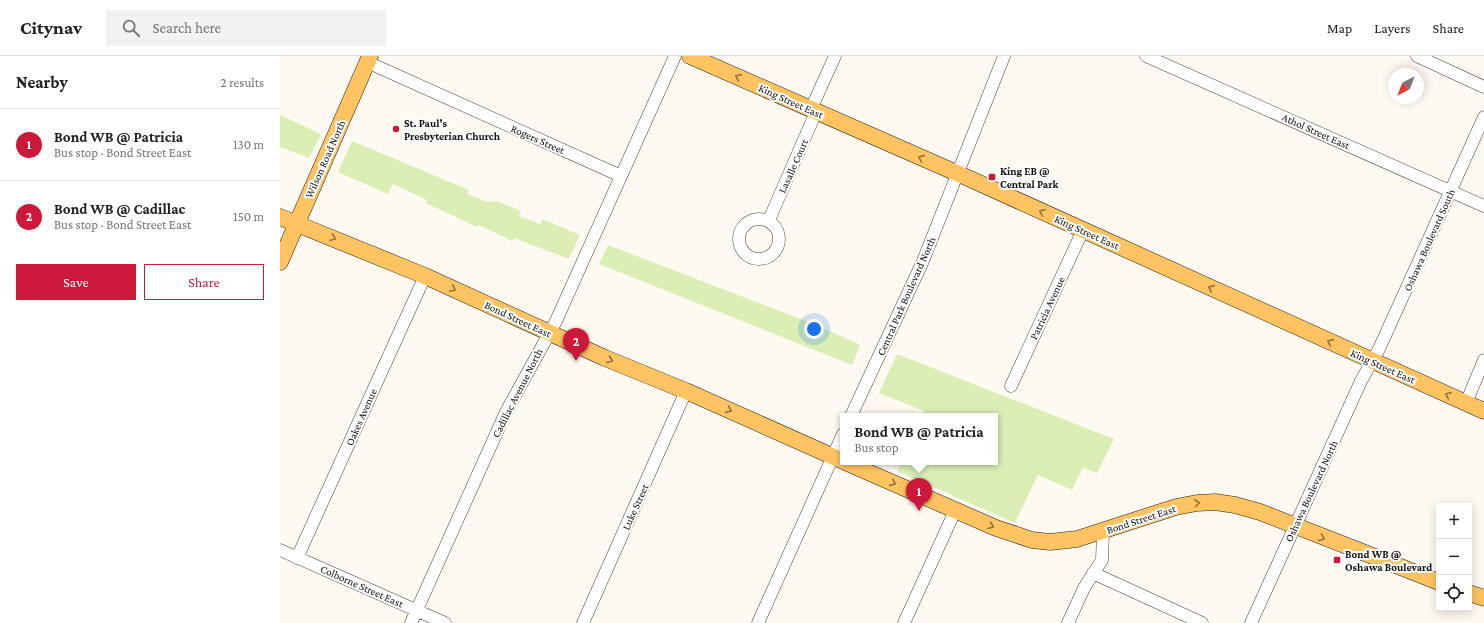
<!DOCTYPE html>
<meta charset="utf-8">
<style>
body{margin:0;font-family:"Crimson Pro",serif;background:#f2f2f2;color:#202124}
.controls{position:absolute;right:12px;bottom:12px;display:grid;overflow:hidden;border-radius:0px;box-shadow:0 2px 10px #0003}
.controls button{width:36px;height:36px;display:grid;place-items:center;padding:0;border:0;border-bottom:1px solid #e0e0e0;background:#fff;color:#202124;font:20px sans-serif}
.compass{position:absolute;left:1108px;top:12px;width:36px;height:36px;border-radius:50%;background:#fff;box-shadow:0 2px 10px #0003;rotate:222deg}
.you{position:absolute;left:534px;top:273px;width:14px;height:14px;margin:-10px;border:3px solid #fff;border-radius:50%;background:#1a73e8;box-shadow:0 0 0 6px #1a73e833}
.badge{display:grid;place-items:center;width:26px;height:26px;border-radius:50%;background:#cd1939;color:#fff;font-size:13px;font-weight:700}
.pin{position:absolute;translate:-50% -33px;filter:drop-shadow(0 1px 2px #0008)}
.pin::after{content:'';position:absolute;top:21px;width:14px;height:12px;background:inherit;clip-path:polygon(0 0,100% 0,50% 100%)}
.popup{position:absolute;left:560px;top:357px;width:158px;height:52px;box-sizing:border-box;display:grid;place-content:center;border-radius:0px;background:#fff;filter:drop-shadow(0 1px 3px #0005);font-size:13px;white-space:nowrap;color:#757577}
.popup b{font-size:15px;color:#202124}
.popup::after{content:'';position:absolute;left:50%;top:100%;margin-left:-8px;border:8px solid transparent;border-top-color:#fff}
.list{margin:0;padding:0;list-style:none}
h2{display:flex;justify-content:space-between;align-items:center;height:52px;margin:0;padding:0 16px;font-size:17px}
h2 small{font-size:13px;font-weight:400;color:#757577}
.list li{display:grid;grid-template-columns:26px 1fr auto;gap:12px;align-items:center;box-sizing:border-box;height:72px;padding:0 16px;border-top:1px solid #e0e0e0}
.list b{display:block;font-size:15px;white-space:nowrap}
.list p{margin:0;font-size:13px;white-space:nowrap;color:#757577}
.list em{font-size:13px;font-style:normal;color:#757577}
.actions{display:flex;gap:8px;padding:12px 16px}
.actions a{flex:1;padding:9px 0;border:1px solid #cd1939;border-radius:0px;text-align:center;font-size:14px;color:#cd1939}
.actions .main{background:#cd1939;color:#fff}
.icon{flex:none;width:22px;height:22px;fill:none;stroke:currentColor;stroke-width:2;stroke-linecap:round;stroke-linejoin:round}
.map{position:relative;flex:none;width:1204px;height:567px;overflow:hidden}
header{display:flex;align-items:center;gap:24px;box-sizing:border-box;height:56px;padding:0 20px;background:#fff;border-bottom:1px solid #e0e0e0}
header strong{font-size:19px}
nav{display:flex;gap:22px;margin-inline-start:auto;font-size:14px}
.search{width:280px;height:36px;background:#f2f2f2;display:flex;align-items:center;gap:10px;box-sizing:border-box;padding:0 14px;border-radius:0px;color:#757577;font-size:15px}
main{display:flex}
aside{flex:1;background:#fff}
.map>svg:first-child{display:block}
.green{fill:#daeeb6}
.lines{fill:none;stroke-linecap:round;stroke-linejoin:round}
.minor-casing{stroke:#424242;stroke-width:13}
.major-casing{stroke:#202020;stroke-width:17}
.minor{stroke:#fff;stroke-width:12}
.major{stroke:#ffc461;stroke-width:16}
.oneway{stroke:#93733c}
.poi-dot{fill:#cd1939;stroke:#fff;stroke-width:1.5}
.labels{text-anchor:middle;stroke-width:4;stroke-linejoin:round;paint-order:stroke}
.street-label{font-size:11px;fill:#0f0f0f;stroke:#fff}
.poi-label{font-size:11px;font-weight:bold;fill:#0f0f0f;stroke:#fff;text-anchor:start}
</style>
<header>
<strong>Citynav</strong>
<div class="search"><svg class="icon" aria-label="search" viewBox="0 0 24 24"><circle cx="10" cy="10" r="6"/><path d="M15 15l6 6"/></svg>Search here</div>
<nav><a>Map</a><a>Layers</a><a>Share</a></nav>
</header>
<main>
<aside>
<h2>Nearby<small>2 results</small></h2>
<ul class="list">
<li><span class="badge">1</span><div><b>Bond WB @ Patricia</b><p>Bus stop · Bond Street East</p></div><em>130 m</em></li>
<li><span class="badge">2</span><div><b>Bond WB @ Cadillac</b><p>Bus stop · Bond Street East</p></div><em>150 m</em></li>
</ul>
<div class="actions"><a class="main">Save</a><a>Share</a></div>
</aside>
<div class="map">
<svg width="1204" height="567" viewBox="0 0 1204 567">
<rect width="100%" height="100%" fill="#fffaf1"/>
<!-- green -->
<path class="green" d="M 0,59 L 41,78 L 29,102 L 0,91 Z
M 72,85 L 189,134 L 187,138 L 208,146 L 217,145 L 241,155 L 239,160 L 260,168 L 262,163 L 300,179 L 289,203 L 234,182 L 232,185 L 199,169 L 197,171 L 146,147 L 147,144 L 113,128 L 108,138 L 58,116 Z
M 328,189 L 541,271 L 580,289 L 572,309 L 319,208 Z
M 617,298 L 834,383 L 817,417 L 803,412 L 792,434 L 758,419 L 735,467 L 617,415 L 621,406 L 715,406 L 715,360 L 642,360 L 644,355 L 599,337 Z"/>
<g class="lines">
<defs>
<path id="minor" d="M 866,0 L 1204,150
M 1137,0 L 1204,31
M 87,6 L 341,120
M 531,53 L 555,0
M459 183a20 20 0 1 1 40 0a20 20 0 1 1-40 0Z
M 489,164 L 536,56
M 731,330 L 803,174
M 1186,347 L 1204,304
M 571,360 L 643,205 L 724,0
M 0,494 L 165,567
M 17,502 L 145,220
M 813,517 L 922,567
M 131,567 L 226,356 L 276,265 L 395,0
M 303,567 L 406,335
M 478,567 L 563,378
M 624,567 L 675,455
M 788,567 L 804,532 L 822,504 L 823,476
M 971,567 L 1081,325 L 1099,293 L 1204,61"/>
<path id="major" d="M 410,0 L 688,122 L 1204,355
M 0,161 L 145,220 L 325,302 L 406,335 L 563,405
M 0,206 L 90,0
M 565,406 L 716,472 L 752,484 L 770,486 L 797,483 L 896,451 L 917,447 L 935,446 L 955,449 L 980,456 L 1159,526
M 1189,537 L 1204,542"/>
</defs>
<!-- minor casing -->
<use href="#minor" class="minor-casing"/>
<!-- major casing -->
<use href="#major" class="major-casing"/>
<!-- minor -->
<use href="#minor" class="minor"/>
<!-- major -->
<use href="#major" class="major"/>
</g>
<!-- one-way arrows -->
<defs><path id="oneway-chevron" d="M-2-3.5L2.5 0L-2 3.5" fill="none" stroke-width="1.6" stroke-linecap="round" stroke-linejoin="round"/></defs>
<g class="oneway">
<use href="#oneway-chevron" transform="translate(458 21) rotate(-156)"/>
<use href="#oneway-chevron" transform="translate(641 102) rotate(-156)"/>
<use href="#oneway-chevron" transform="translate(762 156) rotate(-156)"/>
<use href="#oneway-chevron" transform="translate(53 182) rotate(23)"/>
<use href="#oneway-chevron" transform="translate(931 232) rotate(-156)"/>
<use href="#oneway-chevron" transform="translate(173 233) rotate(25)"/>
<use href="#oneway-chevron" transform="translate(1050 286) rotate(-156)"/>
<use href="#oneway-chevron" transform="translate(330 304) rotate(22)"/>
<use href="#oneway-chevron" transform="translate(1168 339) rotate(-156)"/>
<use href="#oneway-chevron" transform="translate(449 354) rotate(24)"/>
<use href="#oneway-chevron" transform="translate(613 427) rotate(24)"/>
<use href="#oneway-chevron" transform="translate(917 447) rotate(-7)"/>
<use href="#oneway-chevron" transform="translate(711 470) rotate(23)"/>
<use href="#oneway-chevron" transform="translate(1042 482) rotate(21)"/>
</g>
<!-- markers -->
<g class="poi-dot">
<circle cx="116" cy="73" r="4"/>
<rect x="708" y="117" width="8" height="8" rx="2"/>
<rect x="1053" y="500" width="8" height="8" rx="2"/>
</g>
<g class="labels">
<!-- street labels -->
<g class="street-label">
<text transform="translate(511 45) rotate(24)" y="4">King Street East</text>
<text transform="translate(1036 75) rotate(24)" y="4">Athol Street East</text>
<text transform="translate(258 83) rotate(24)" y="4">Rogers Street</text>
<text transform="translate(45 103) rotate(-66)" y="4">Wilson Road North</text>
<text transform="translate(513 110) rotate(-66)" y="4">Lasalle Court</text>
<text transform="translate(807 176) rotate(24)" y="4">King Street East</text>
<text transform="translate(1149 184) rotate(-66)" y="4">Oshawa Boulevard South</text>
<text transform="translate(626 240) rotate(-66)" y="4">Central Park Boulevard North</text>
<text transform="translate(767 252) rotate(-65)" y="4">Patricia Avenue</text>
<text transform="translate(238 263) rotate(25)" y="4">Bond Street East</text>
<text transform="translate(1103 310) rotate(24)" y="4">King Street East</text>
<text transform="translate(237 337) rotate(-63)" y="4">Cadillac Avenue North</text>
<text transform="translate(81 361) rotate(-66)" y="4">Oakes Avenue</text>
<text transform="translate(1031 435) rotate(-65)" y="4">Oshawa Boulevard North</text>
<text transform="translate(355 451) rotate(-66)" y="4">Luke Street</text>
<text transform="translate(861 463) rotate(-18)" y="4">Bond Street East</text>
<text transform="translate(82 530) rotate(24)" y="4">Colborne Street East</text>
</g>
<!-- poi labels -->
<g class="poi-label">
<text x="124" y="71">St. Paul's<tspan x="124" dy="13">Presbyterian Church</tspan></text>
<text x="720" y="119">King EB @<tspan x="720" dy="13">Central Park</tspan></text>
<text x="1065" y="502">Bond WB @<tspan x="1065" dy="13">Oshawa Boulevard</tspan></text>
</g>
</g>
</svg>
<div class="controls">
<button>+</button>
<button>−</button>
<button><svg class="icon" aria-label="locate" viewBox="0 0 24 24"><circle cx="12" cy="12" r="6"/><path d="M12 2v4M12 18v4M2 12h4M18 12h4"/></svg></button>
</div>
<svg class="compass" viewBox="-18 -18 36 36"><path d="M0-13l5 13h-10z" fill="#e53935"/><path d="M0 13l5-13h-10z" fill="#757577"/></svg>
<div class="you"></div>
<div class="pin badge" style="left:639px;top:455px">1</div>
<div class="popup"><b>Bond WB @ Patricia</b>Bus stop</div>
<div class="pin badge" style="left:296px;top:305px">2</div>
</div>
</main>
